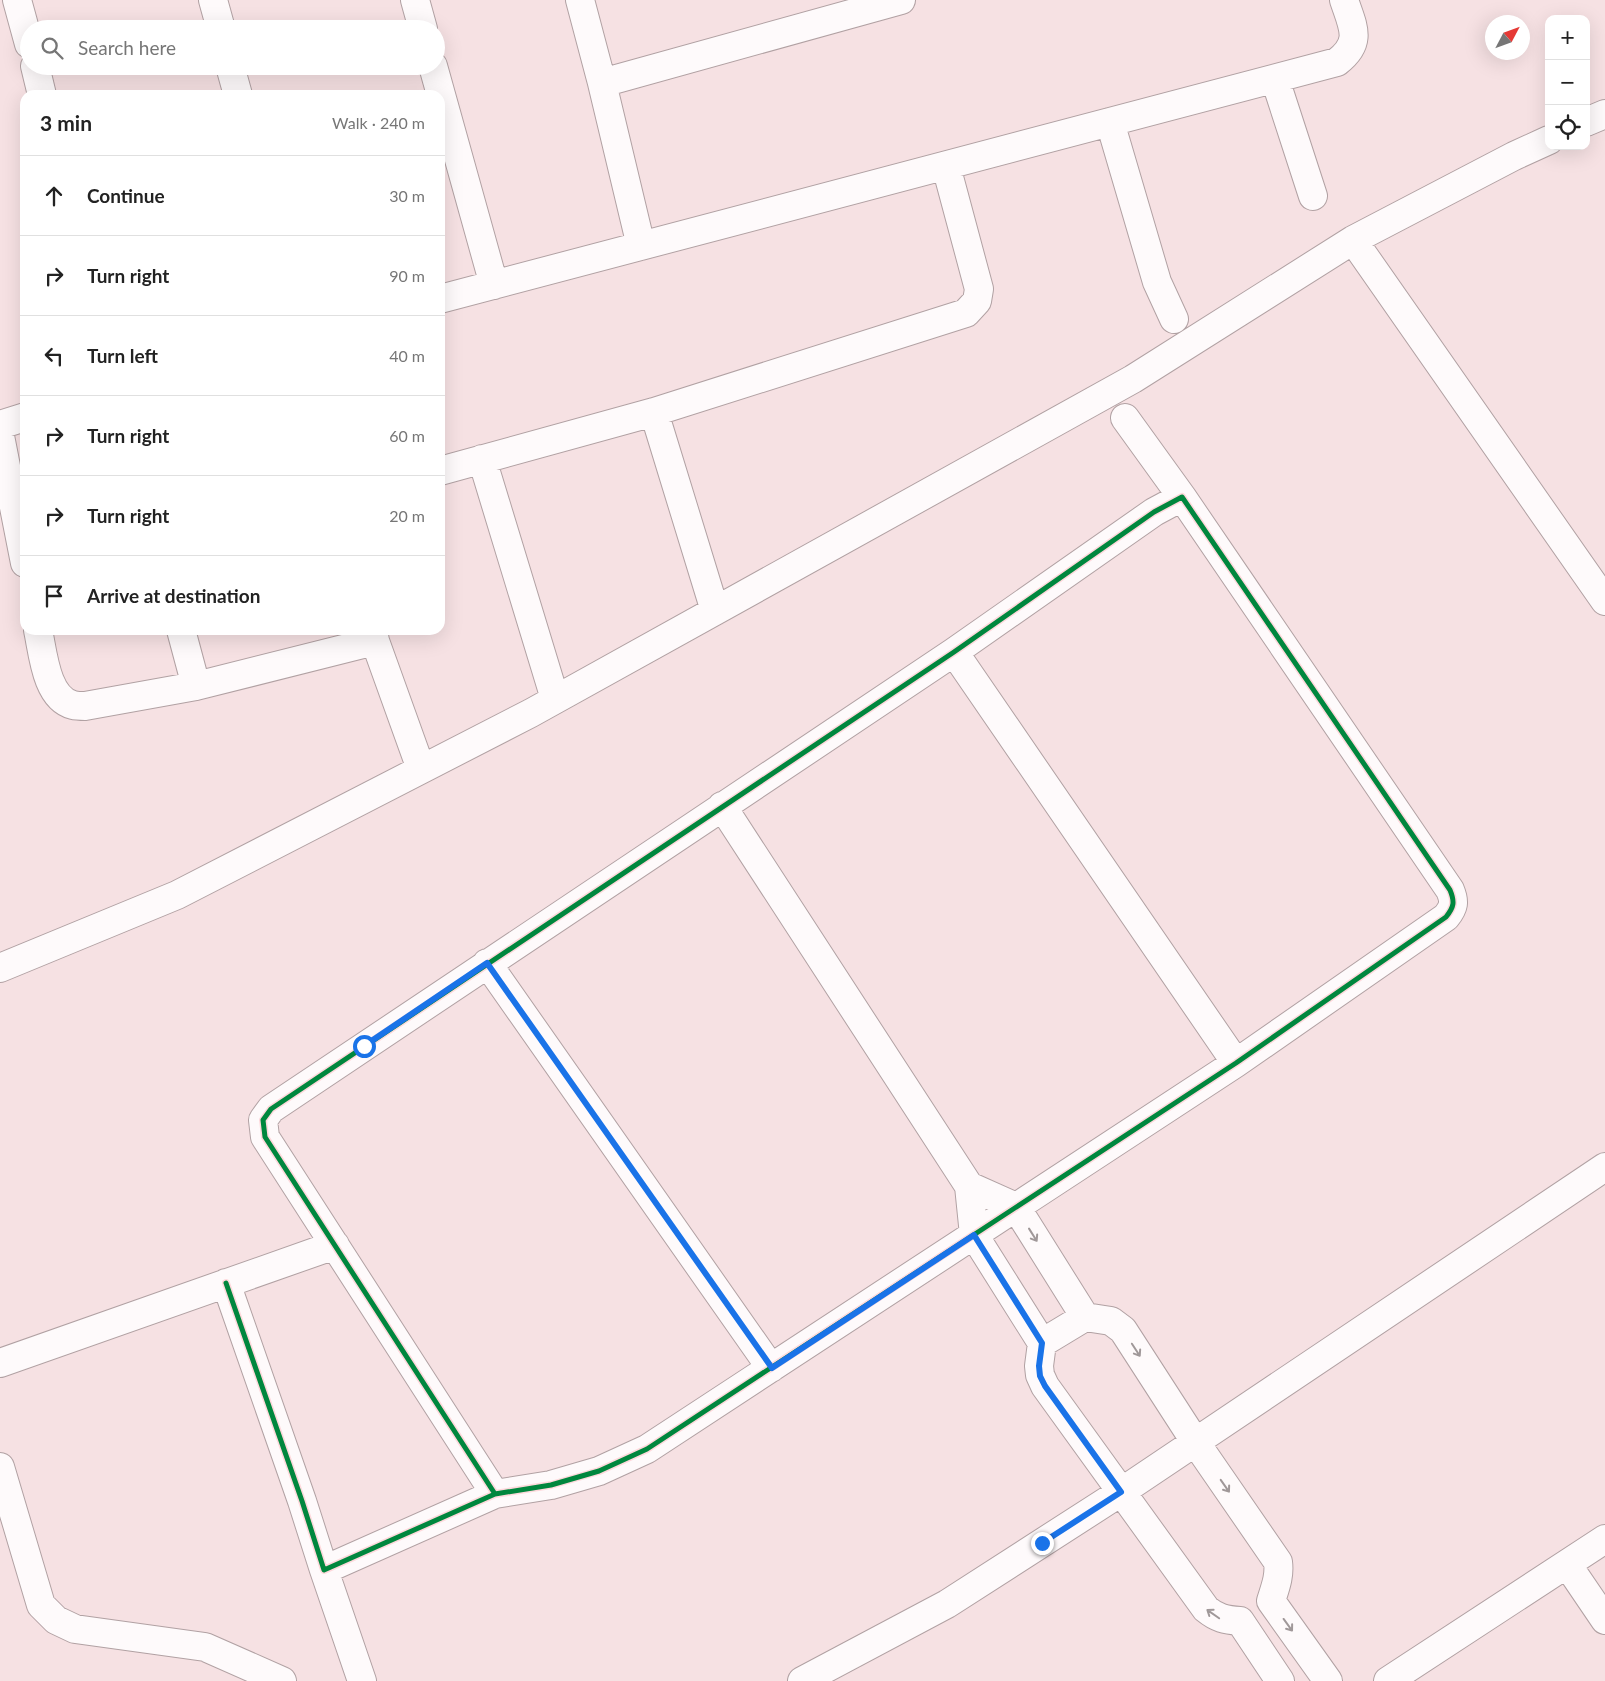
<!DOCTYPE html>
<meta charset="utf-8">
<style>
body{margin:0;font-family:Lato,sans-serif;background:#f2f2f2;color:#222}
.controls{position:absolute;right:15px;top:15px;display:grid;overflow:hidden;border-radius:10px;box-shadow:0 5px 20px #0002}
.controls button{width:45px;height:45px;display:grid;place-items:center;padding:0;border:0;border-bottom:1px solid #e0e0e0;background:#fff;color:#222;font:25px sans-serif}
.compass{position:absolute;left:1485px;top:15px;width:45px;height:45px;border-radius:50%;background:#fff;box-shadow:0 5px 20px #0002;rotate:49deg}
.stop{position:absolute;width:15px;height:15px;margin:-11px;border:4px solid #1a73e8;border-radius:50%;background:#fff}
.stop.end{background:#1a73e8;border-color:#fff;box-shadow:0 1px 5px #0008}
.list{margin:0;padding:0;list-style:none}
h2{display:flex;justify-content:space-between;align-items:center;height:65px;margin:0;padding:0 20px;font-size:21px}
h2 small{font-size:16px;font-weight:400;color:#767676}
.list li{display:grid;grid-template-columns:32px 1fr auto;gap:15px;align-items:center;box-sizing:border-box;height:80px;padding:0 20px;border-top:1px solid #e0e0e0}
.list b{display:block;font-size:19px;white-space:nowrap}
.list em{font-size:16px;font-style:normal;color:#767676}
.icon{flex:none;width:28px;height:28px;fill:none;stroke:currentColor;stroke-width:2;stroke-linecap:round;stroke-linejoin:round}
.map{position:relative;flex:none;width:1605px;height:1681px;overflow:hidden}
.search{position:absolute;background:#fff;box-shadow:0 5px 20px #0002;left:20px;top:20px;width:425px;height:55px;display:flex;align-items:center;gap:12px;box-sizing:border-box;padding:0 18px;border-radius:28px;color:#767676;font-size:19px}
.panel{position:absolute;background:#fff;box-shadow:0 5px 20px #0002;left:20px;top:90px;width:425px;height:545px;border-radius:15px}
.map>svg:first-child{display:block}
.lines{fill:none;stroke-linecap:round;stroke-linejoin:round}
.minor-casing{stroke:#b1a1a3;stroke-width:30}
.minor{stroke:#fefafb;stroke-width:28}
.cycleway-casing{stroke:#fed9dc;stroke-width:8}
.cycleway{stroke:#00873e;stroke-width:5}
.oneway{stroke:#a09899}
.route{stroke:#1a73e8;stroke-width:6}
</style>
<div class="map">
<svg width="1605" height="1681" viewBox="0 0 1605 1681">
<rect width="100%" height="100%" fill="#f6e1e3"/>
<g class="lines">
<defs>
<path id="minor" d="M 17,0 L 29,44
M 213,0 L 221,29
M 415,0 L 423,29
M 580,0 L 602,83 L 641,246
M 35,66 L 42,95
M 230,66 L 238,95
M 433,66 L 494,285
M 1275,79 L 1313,196
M 602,83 L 901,0
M 1110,122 L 1157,282 L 1174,319
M 1586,122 L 1605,114
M 1353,240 L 1605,601
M 440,299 L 1337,62 C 1363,42 1353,27 1344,0
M 654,412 L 715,611
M 1125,418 L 1182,497
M 0,425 L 25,417
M 0,436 L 25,563
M 482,459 L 555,699
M 440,471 L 654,412 L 966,313 L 977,301 L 979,289 L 946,166
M 38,630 C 43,653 46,698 73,705 C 77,706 82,706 85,706 L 196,686 L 375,641
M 181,630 L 196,686
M 373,630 L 375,641 L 421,769
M 954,652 L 1236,1063
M 722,806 L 969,1186 L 974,1235 L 1042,1343 L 1039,1366 L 1040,1375 L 1045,1386 L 1206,1609 C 1217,1618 1225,1620 1240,1621 L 1280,1681
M 487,963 L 771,1368
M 0,968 L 177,895 L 531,713 L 1133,379 L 1353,240 L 1514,156 L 1549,140
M 969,1186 L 1016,1207 L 1085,1317 L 1111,1321 L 1123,1330 L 1196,1443 L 1278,1562 C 1280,1576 1275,1588 1271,1601 L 1328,1681
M 226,1283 L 302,1501 L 324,1570 L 495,1494 L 551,1485 L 599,1471 L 647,1449 L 1236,1063 L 1446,917 C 1454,907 1455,902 1450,890 L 1182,497 L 1154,512 L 954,652 L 271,1109 L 263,1120 L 265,1137 L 495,1494
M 1042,1343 L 1085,1317
M 0,1363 L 335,1245
M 0,1467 L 41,1605 L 56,1620 L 75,1629 L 205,1647 L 282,1681
M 1567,1564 L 1605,1620
M 324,1570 L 362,1681
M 802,1681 L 947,1604 L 1121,1492 L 1605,1167
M 1388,1681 L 1605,1539"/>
</defs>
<!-- minor casing -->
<use href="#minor" class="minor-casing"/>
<!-- minor -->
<use href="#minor" class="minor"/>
<defs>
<path id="cycleway" d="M 226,1283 L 302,1501 L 324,1570 L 495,1494 L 551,1485 L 599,1471 L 647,1449 L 1236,1063 L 1446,917 C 1454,907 1455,902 1450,890 L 1182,497 L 1154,512 L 954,652 L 271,1109 L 263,1120 L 265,1137 L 495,1494"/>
</defs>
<!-- cycleway casing -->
<use href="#cycleway" class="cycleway-casing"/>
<!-- cycleway -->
<use href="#cycleway" class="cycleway"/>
</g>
<!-- one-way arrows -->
<defs><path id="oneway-shaft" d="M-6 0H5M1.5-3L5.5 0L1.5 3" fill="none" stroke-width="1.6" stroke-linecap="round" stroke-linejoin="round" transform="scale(1.25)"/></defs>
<g class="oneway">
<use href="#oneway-shaft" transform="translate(1033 1235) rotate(58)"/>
<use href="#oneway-shaft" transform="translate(1136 1350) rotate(57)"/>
<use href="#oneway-shaft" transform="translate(1225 1486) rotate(55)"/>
<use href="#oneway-shaft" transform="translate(1213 1614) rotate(-145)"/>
<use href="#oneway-shaft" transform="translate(1288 1625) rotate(54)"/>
</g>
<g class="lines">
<!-- route -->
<path class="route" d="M 364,1046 L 487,963 L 772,1368 L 974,1235 L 1042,1343 L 1039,1366 L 1040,1376 L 1045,1386 L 1121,1492 L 1042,1543"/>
</g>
</svg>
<div class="controls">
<button>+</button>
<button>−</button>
<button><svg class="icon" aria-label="locate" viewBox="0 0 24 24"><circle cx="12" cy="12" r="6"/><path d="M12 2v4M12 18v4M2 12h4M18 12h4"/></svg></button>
</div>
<svg class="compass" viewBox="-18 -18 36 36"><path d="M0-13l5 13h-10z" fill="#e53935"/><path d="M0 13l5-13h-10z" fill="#767676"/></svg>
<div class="stop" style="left:364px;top:1046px"></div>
<div class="stop end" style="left:1042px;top:1543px"></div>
<div class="search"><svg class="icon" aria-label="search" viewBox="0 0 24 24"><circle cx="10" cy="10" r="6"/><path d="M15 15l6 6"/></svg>Search here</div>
<section class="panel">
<h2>3 min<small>Walk · 240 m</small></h2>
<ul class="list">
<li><svg class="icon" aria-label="ahead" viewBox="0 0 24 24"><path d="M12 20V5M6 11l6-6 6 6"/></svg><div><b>Continue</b></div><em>30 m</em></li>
<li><svg class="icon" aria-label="right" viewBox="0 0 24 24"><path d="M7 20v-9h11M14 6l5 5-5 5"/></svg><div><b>Turn right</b></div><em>90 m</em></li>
<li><svg class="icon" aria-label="left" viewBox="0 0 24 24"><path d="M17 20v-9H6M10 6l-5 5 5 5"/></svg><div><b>Turn left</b></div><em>40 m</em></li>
<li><svg class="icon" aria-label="right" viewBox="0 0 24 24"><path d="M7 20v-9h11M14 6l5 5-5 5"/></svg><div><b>Turn right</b></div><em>60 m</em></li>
<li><svg class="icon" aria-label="right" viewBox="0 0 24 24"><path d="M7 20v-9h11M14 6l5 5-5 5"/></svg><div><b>Turn right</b></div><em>20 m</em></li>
<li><svg class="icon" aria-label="arrive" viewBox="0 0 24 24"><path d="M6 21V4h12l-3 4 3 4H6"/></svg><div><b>Arrive at destination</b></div></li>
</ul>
</section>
</div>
